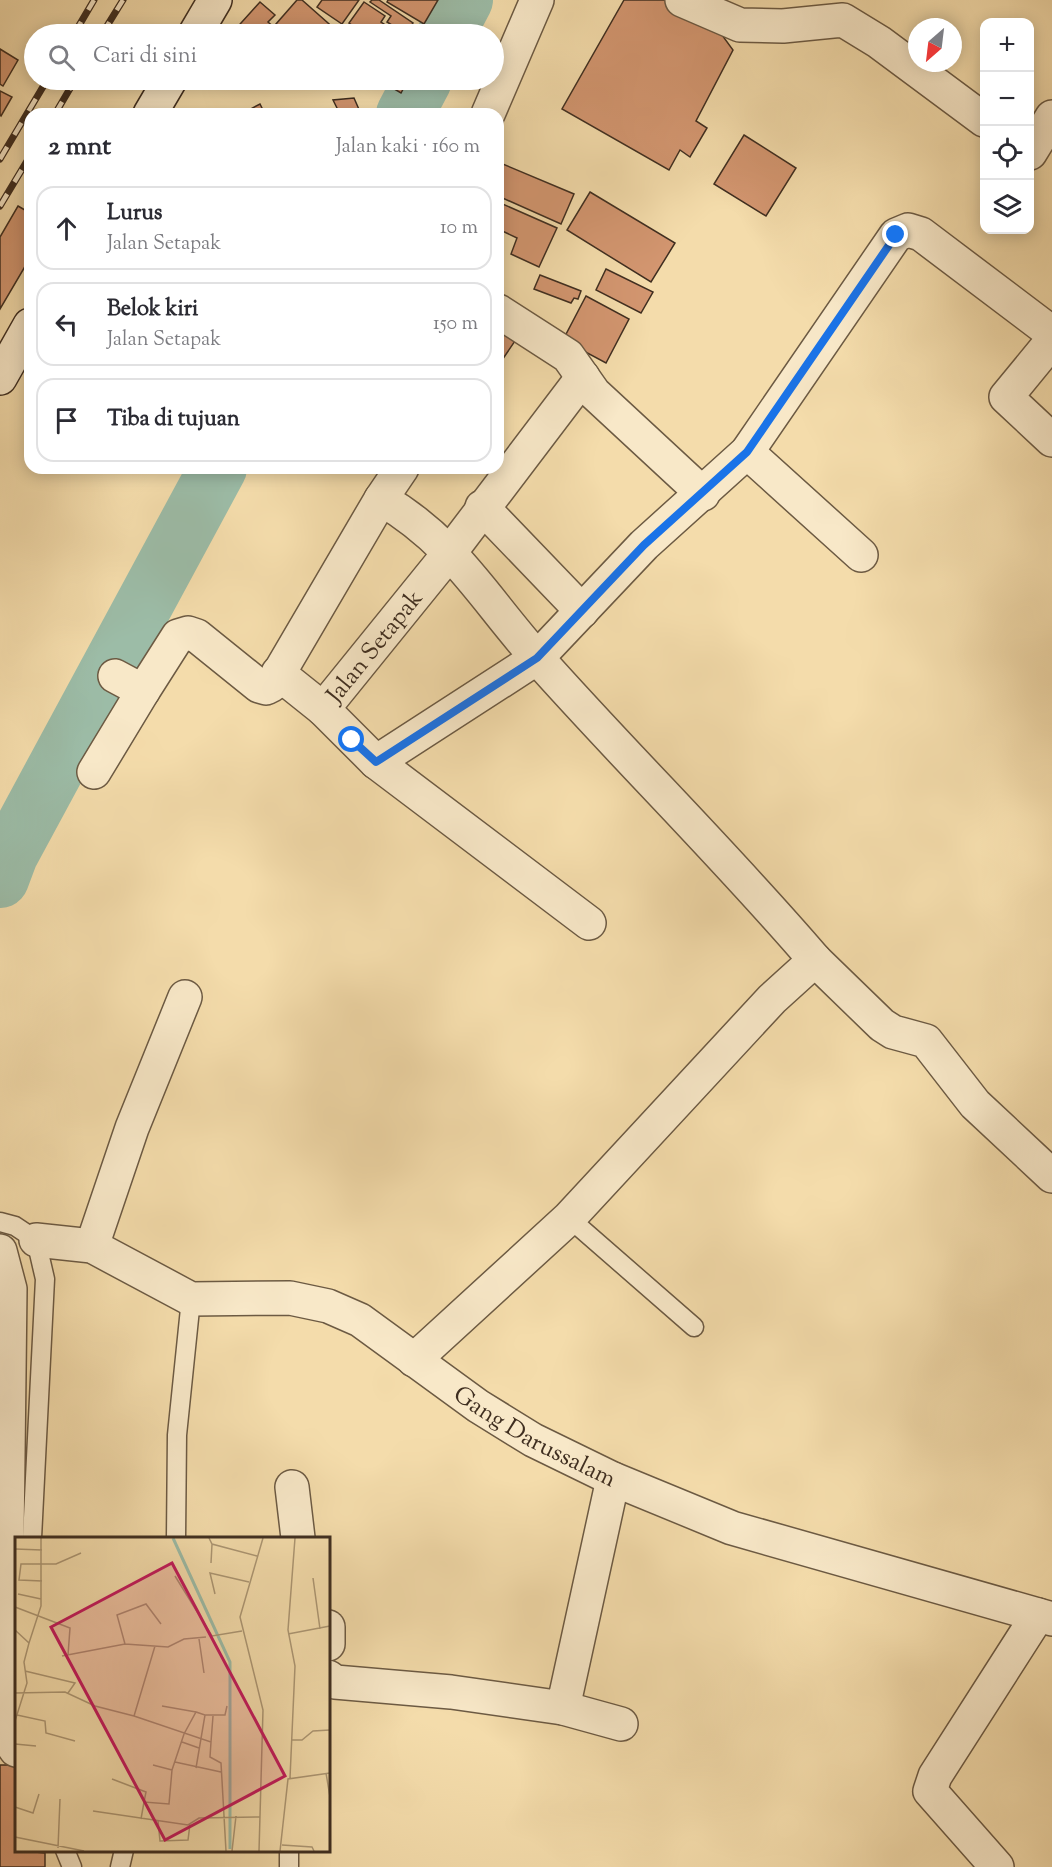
<!DOCTYPE html>
<html lang="id">
<meta charset="utf-8">
<style>
body{margin:0;font-family:"Sorts Mill Goudy",serif;background:#f7f7f7;color:#2b2b33}
.controls{position:absolute;right:18px;top:18px;display:grid;overflow:hidden;border-radius:12px;box-shadow:0 3px 15px #0003}
.controls button{width:54px;height:54px;display:grid;place-items:center;padding:0;border:0;border-bottom:2px solid #e1e1e2;background:#fff;color:#2b2b33;font:30px sans-serif}
.compass{position:absolute;left:908px;top:18px;width:54px;height:54px;border-radius:50%;background:#fff;box-shadow:0 3px 15px #0003;rotate:208deg}
.stop{position:absolute;width:18px;height:18px;margin:-14px;border:4px solid #1a73e8;border-radius:50%;background:#fff}
.stop.end{background:#1a73e8;border-color:#fff;box-shadow:0 2px 6px #0008}
.list{margin:0;padding:0;list-style:none}
h2{display:flex;justify-content:space-between;align-items:center;height:78px;margin:0;padding:0 24px;font-size:26px}
h2 small{font-size:20px;font-weight:400;color:#7c7c81}
.list li{display:grid;grid-template-columns:39px 1fr auto;gap:18px;align-items:center;box-sizing:border-box;height:84px;margin:0 12px 12px;padding:0 12px;border:2px solid #e1e1e2;border-radius:18px}
.list b{display:block;font-size:22px;white-space:nowrap}
.list p{margin:0;font-size:20px;white-space:nowrap;color:#7c7c81}
.list em{font-size:20px;font-style:normal;color:#7c7c81}
.icon{flex:none;width:33px;height:33px;fill:none;stroke:currentColor;stroke-width:2;stroke-linecap:round;stroke-linejoin:round}
.map{position:relative;flex:none;width:1052px;height:1867px;overflow:hidden}
.search{position:absolute;background:#fff;box-shadow:0 3px 15px #0003;left:24px;top:24px;width:480px;height:66px;display:flex;align-items:center;gap:15px;box-sizing:border-box;padding:0 21px;border-radius:33px;color:#7c7c81;font-size:22px}
.panel{position:absolute;background:#fff;box-shadow:0 3px 15px #0003;left:24px;top:108px;width:480px;height:366px;border-radius:18px}
.map>svg:first-child{display:block}
.lines{fill:none;stroke-linecap:round;stroke-linejoin:round}
.river{stroke:#9cbca7;stroke-width:58}
.building{fill:#d39670;stroke:#3f2e20;stroke-width:1.5}
.service-casing{stroke:#6c5a43;stroke-width:21}
.minor-casing{stroke:#6c5a43;stroke-width:36}
.secondary-casing{stroke:#3f2e20;stroke-width:36}
.service{stroke:#f8e8c8;stroke-width:18}
.minor{stroke:#f8e8c8;stroke-width:33}
.secondary{stroke:#f8e8c8;stroke-width:33}
.rail-casing{stroke:#3f2e20;stroke-width:7}
.rail{stroke:#f8e8c8;stroke-width:4.5;stroke-dasharray:14;stroke-linecap:butt}
.route{stroke:#1a73e8;stroke-width:8}
.labels{text-anchor:middle;stroke-width:4.5;stroke-linejoin:round;paint-order:stroke}
.street-label{font-size:24px;fill:#3f2e20;stroke:#f8e8c8}
.inset-river{fill:none;stroke:#9cbca7;stroke-width:3}
.inset-road{fill:none;stroke:#ac9673;stroke-width:1.5}
.view{fill:#c2185b;fill-opacity:0.15;stroke:#c2185b;stroke-width:3}
.inset-edge{fill:none;stroke:#3f2e20;stroke-width:3}
</style>
<div class="map">
<svg width="1052" height="1867" viewBox="0 0 1052 1867">
<rect width="100%" height="100%" fill="#f4dcab"/>
<filter id="stains"><feTurbulence type="fractalNoise" baseFrequency=".00333" numOctaves="4"/><feColorMatrix values="0 0 0 0 .2 0 0 0 0 .09 0 0 0 0 .02 0 0 0 .5 -.17"/></filter>
<radialGradient id="worn" r=".72"><stop offset=".6" stop-color="#630" stop-opacity="0"/><stop offset="1" stop-color="#630" stop-opacity=".3"/></radialGradient>
<g class="lines">
<!-- river -->
<path class="river" d="M 446,34 L 464,0
M 405,114 L 423,80
M 0,879 L 9,855 L 218,468"/>
</g>
<!-- building -->
<path class="building" d="M 297,0 L 302,0 L 337,31 L 333,34 L 289,34 L 276,24 Z
M 322,0 L 359,0 L 342,24 L 317,7 Z
M 372,0 L 379,0 L 413,23 L 406,34 L 387,22 L 391,16 L 370,2 Z
M 388,0 L 438,0 L 424,24 L 387,2 Z
M 624,0 L 666,0 L 714,24 L 733,50 L 696,121 L 707,128 L 690,157 L 680,150 L 669,170 L 562,109 Z
M 260,2 L 275,15 L 268,22 L 282,34 L 234,34 L 232,33 Z
M 364,2 L 385,16 L 381,22 L 399,34 L 365,34 L 349,23 Z
M 416,25 L 433,31 L 431,34 L 409,34 Z
M 0,49 L 18,60 L 3,86 L 0,84 Z
M 379,80 L 408,80 L 401,93 Z
M 0,91 L 12,97 L 1,116 L 0,115 Z
M 354,98 L 361,114 L 340,114 L 333,100 Z
M 260,104 L 265,114 L 246,114 L 245,112 Z
M 744,135 L 796,168 L 766,216 L 714,184 Z
M 498,162 L 574,194 L 561,224 L 498,196 Z
M 590,192 L 675,243 L 651,282 L 567,230 Z
M 498,202 L 557,228 L 539,267 L 511,254 L 517,238 L 498,229 Z
M 18,206 L 30,213 L 30,258 L 0,309 L 0,237 Z
M 606,269 L 653,292 L 641,313 L 596,290 Z
M 540,275 L 581,291 L 578,299 L 574,298 L 571,303 L 534,289 Z
M 586,296 L 629,319 L 606,363 L 563,340 Z
M 498,325 L 517,338 L 498,366 Z
M 0,1765 L 16,1765 L 16,1850 L 45,1853 L 45,1867 L 0,1867 Z"/>
<g class="lines">
<defs>
<path id="service" d="M 569,1218 L 694,1327
M 0,1222 L 15,1226 L 36,1240 L 45,1279 L 32,1538
M 176,1538 L 177,1435 L 191,1299
M 65,1850 L 72,1867
M 120,1867 L 124,1850
M 289,1867 L 289,1850"/>
<g id="minor">
<path d="M 682,0 L 740,25 L 783,26 L 843,20 L 879,42 L 984,120"/>
<path d="M 488,114 L 537,0"/>
<path d="M 1030,153 L 1052,117"/>
<path d="M 498,311 L 568,356 L 594,393 L 703,494"/>
<path d="M 1052,341 L 1006,397 L 1052,440"/>
<path d="M 583,377 L 451,551 L 323,709 L 376,762 L 537,658 L 644,545 L 747,452 L 896,235 L 908,230 L 921,234 L 1052,333"/>
<path d="M 747,452 L 861,555"/>
<path d="M 402,468 L 381,499 C 455,542 484,599 539,660 C 629,761 726,856 815,960 L 772,999 L 569,1218 L 414,1360"/>
<path d="M 482,507 L 582,611"/>
<path d="M 278,673 L 323,709"/>
<path d="M 143,691 L 178,636 L 188,633 L 197,636 L 259,686 L 266,688 L 272,685 L 381,499"/>
<path d="M 376,762 L 589,923"/>
<path d="M 94,772 L 143,691 L 115,676"/>
<path d="M 815,960 L 882,1025 L 893,1032 L 926,1041 L 975,1104 L 1052,1176"/>
<path id="s1" d="M 36,1240 L 92,1246 L 191,1299 L 290,1298 L 328,1306 L 360,1320 L 478,1406 L 533,1440 L 613,1479 L 732,1528 L 1052,1619"/>
<path d="M 92,1246 L 132,1128 L 185,997"/>
<path d="M 0,1251 L 10,1289 L 5,1706 L 7,1737 L 16,1750"/>
<path d="M 292,1487 L 298,1538"/>
<path d="M 328,1627 L 328,1644"/>
<path d="M 328,1677 L 335,1682 L 451,1692 L 563,1708 L 613,1479"/>
<path d="M 563,1708 L 621,1724"/>
<path d="M 997,1867 L 930,1791 L 935,1776 L 1038,1615"/>
</g>
<path id="secondary" d="M 195,34 L 215,0
M 150,114 L 170,80
M 0,378 L 30,325"/>
</defs>
<!-- service casing -->
<use href="#service" class="service-casing"/>
<!-- minor casing -->
<use href="#minor" class="minor-casing"/>
<!-- secondary casing -->
<use href="#secondary" class="secondary-casing"/>
<!-- service -->
<use href="#service" class="service"/>
<!-- minor -->
<use href="#minor" class="minor"/>
<!-- secondary -->
<use href="#secondary" class="secondary"/>
<defs>
<path id="rail" d="M 74,34 L 94,0
M 102,34 L 123,0
M 55,114 L 75,80
M 0,159 L 47,80
M 0,206 L 30,156"/>
</defs>
<!-- rail casing -->
<use href="#rail" class="rail-casing"/>
<!-- rail -->
<use href="#rail" class="rail"/>
</g>
<g class="lines">
<!-- route -->
<path class="route" d="M 352,740 L 376,762 L 537,658 L 644,545 L 747,452 L 896,235"/>
</g>
<g class="labels">
<!-- street labels -->
<g class="street-label">
<text transform="translate(374 646) rotate(-51)" y="8">Jalan Setapak</text>
<text dy="8" stroke="none"><textPath href="#s1" startOffset="552">Gang Darussalam</textPath></text>
</g>
</g>
<!-- overview -->
<g transform="translate(15 1537)">
<rect width="315" height="315" fill="#f4dcab"/>
<path class="inset-river" d="M 158,1 L 215,125 L 215,312"/>
<path class="inset-road" d="M 194,1 L 197,7 L 242,19M 0,12 L 27,13M 196,26 L 197,7M 160,39 L 197,99 L 227,94M 298,41 L 305,92M 27,44 L 4,43 L 6,27 L 41,27 L 66,16M 3,57 L 26,62M 200,57 L 195,36 L 234,45M 0,70 L 55,91 L 53,118M 0,93 L 14,106 L 9,125 L 12,146 L 0,184M 273,97 L 315,89M 184,102 L 189,136M 14,106 L 26,69 L 26,1M 110,107 L 102,78 L 131,67 L 146,87M 140,109 L 119,179 L 196,205 L 195,220 L 206,226 L 211,314M 47,119 L 110,107 L 153,110 L 169,102 L 191,100M 10,134 L 60,146 L 53,156M 0,156 L 50,155 L 80,169 L 119,179M 147,169 L 181,175M 2,178 L 30,184 L 31,196 L 60,204M 190,178 L 210,178 L 212,169M 276,203 L 287,203 L 298,194 L 315,193M 167,205 L 184,211M 196,205 L 198,179M 0,207 L 21,209M 160,225 L 206,235M 138,228 L 157,233M 311,236 L 315,260M 275,241 L 280,129 L 273,93 L 280,1M 97,242 L 131,255 L 129,265M 315,268 L 315,303M 0,270 L 18,276 L 24,257M 78,274 L 173,288 L 184,281 L 245,280M 126,282 L 129,265 L 154,267 L 157,233 L 169,197 L 181,175 L 190,178 L 181,231M 143,284 L 145,304 L 173,303 L 175,287M 0,300 L 69,314M 267,308 L 297,310 L 299,314M 43,311 L 45,262M 217,314 L 221,279M 244,314 L 248,173 L 225,80 L 248,1M 265,314 L 273,242 L 315,236"/>
<path class="view" d="M 157,26 L 270,239 L 150,303 L 36,90 Z"/>
<rect width="315" height="315" class="inset-edge"/>
</g>
<rect width="100%" height="100%" filter="url(#stains)"/>
<rect width="100%" height="100%" fill="url(#worn)"/>
</svg>
<div class="controls">
<button>+</button>
<button>−</button>
<button><svg class="icon" aria-label="locate" viewBox="0 0 24 24"><circle cx="12" cy="12" r="6"/><path d="M12 2v4M12 18v4M2 12h4M18 12h4"/></svg></button>
<button><svg class="icon" aria-label="layers" viewBox="0 0 24 24"><path d="M12 4l9 5-9 5-9-5zM3 14l9 5 9-5"/></svg></button>
</div>
<svg class="compass" viewBox="-18 -18 36 36"><path d="M0-13l5 13h-10z" fill="#e53935"/><path d="M0 13l5-13h-10z" fill="#7c7c81"/></svg>
<div class="stop" style="left:352px;top:740px"></div>
<div class="stop end" style="left:896px;top:235px"></div>
<div class="search"><svg class="icon" aria-label="search" viewBox="0 0 24 24"><circle cx="10" cy="10" r="6"/><path d="M15 15l6 6"/></svg>Cari di sini</div>
<section class="panel">
<h2>2 mnt<small>Jalan kaki · 160 m</small></h2>
<ul class="list">
<li><svg class="icon" aria-label="ahead" viewBox="0 0 24 24"><path d="M12 20V5M6 11l6-6 6 6"/></svg><div><b>Lurus</b><p>Jalan Setapak</p></div><em>10 m</em></li>
<li><svg class="icon" aria-label="left" viewBox="0 0 24 24"><path d="M17 20v-9H6M10 6l-5 5 5 5"/></svg><div><b>Belok kiri</b><p>Jalan Setapak</p></div><em>150 m</em></li>
<li><svg class="icon" aria-label="arrive" viewBox="0 0 24 24"><path d="M6 21V4h12l-3 4 3 4H6"/></svg><div><b>Tiba di tujuan</b></div></li>
</ul>
</section>
</div>
